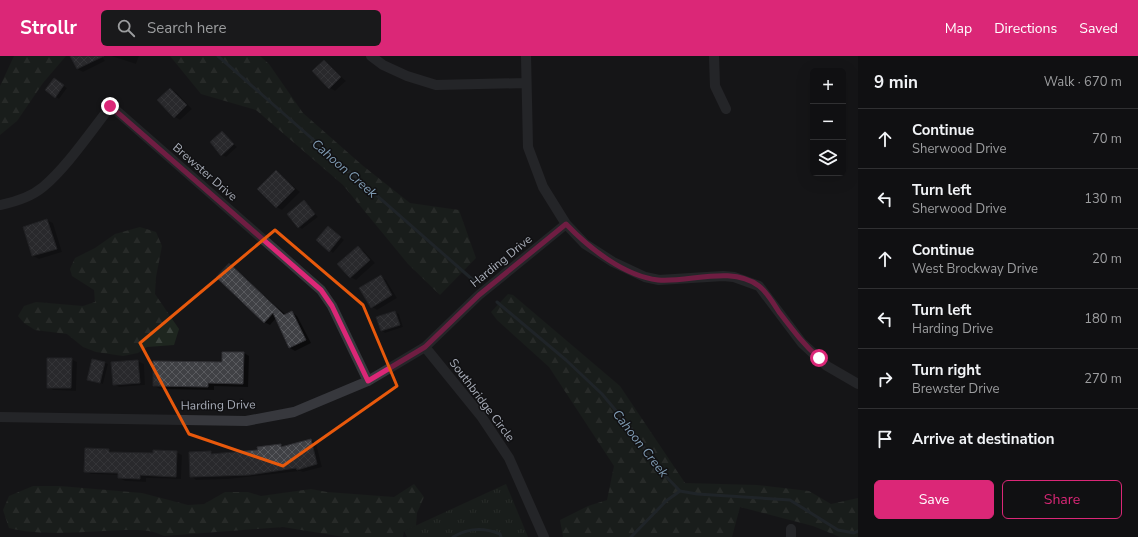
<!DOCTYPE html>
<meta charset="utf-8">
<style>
body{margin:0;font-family:"Nunito Sans",sans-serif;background:#19191b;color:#f1f3f6}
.controls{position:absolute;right:12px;top:12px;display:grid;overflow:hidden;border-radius:6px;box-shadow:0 4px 16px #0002}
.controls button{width:36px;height:36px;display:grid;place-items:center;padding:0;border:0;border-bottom:1px solid #303032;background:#101012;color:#f1f3f6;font:20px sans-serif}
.stop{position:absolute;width:12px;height:12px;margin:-9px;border:3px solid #db2777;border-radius:50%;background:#fff}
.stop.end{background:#db2777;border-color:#fff;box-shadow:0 1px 4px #0008}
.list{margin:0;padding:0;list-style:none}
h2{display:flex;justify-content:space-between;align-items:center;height:52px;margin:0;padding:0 16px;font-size:17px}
h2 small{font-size:13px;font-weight:400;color:#9c9d9f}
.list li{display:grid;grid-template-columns:26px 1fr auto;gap:12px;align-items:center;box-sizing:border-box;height:60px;padding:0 16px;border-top:1px solid #303032}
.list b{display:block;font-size:15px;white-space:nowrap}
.list p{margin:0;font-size:13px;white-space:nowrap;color:#9c9d9f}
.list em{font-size:13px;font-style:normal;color:#9c9d9f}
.actions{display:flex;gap:8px;padding:12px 16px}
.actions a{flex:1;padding:9px 0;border:1px solid #db2777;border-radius:6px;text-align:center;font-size:14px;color:#db2777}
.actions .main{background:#db2777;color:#fff}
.icon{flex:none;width:22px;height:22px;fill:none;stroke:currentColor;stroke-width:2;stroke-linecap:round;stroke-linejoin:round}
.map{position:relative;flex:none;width:858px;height:481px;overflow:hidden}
header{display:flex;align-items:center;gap:24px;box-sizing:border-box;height:56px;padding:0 20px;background:#db2777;color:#fff}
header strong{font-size:19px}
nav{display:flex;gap:22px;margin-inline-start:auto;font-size:14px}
.search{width:280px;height:36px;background:#19191b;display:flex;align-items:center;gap:10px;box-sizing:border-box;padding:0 14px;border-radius:6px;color:#9c9d9f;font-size:15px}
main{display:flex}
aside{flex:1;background:#101012}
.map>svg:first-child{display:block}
.forest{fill:url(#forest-firs)}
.park{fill:url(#park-tufts)}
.shadow{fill:#0007}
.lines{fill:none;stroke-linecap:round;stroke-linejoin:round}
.stream{stroke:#2c353c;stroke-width:3}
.building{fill:url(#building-cross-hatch);stroke:#303034}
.minor{stroke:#37383d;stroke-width:10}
.route{stroke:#db2777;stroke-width:5}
.marked{fill:none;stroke:#e8590c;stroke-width:3;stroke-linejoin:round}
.labels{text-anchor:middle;stroke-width:3;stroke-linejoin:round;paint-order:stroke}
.street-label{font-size:12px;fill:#a8adb8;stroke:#111113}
.water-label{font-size:13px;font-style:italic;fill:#7f9bb3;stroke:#111113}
</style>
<header>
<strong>Strollr</strong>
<div class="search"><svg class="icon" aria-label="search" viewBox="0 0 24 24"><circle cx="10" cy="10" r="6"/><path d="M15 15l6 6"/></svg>Search here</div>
<nav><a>Map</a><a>Directions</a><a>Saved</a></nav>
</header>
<main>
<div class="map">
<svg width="858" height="481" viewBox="0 0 858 481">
<defs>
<pattern id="forest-firs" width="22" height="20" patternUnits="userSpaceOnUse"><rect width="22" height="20" fill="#1e261f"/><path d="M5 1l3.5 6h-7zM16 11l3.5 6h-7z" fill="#3c433d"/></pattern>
<pattern id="park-tufts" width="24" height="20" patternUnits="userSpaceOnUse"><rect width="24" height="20" fill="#1e261f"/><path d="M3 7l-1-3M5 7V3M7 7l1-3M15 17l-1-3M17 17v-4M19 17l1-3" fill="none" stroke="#3c433d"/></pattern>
<pattern id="building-cross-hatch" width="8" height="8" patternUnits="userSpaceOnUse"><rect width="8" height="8" fill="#404145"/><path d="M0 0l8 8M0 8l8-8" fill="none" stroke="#595a5e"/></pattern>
</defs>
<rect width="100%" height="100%" fill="#161618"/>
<!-- forest -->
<path class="forest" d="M 14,0 L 66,0 L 43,27 L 17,65 L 0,79 L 0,30 Z
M 170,0 L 260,0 L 269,8 L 303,57 L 362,109 L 410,147 L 459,154 L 476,202 L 440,239 L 408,208 L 343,129 L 256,54 L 201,38 Z
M 140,171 L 156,176 L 162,190 L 156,221 L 155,238 L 179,273 L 174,289 L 147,291 L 138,297 L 123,300 L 96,296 L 83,291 L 67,278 L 35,274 L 24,267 L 18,260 L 24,250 L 36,246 L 83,250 L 95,246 L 94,234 L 72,220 L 70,213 L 75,202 L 95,192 L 115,178 Z
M 508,238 L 513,239 L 620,330 L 685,427 L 757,429 L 809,435 L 831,448 L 858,442 L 858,481 L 840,481 L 813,470 L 740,451 L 732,481 L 563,481 L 560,464 L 588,450 L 607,444 L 614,410 L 549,311 L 497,264 L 491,256 Z
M 414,428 L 424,441 L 417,457 L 416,470 L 404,475 L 403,481 L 344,481 L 283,471 L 164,480 C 149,473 141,474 125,474 C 87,475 43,481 9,472 L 3,454 L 9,440 L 33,430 L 60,430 L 142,437 L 188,449 L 204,448 L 225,436 L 248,436 L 261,440 L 311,433 L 327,436 L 394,441 Z"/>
<!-- park -->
<path class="park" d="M 506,428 L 528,481 L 407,481 L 404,475 Z"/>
<!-- shadow -->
<path class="shadow" d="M 71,0 L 102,0 L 105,5 L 83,16 L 77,13 Z
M 111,0 L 139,0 L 136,8 Z
M 324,5 L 346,25 L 335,35 L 330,32 Z
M 58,25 L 67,32 L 59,43 L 46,34 Z
M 170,33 L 176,36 L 192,53 L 180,64 L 175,61 Z
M 222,77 L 237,91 L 226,101 L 222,99 Z
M 276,115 L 300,136 L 282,154 L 276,151 Z
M 304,146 L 318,161 L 302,173 L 299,171 Z
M 47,164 L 53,167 L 62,196 L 39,203 L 33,200 L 24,171 Z
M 331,173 L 344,184 L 333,197 L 317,184 Z
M 358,191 L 363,194 L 375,207 L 356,224 L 350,221 Z
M 229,209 L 286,259 L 292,256 L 297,260 L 311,287 L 295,295 L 290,292 L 276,262 L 270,269 L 264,266 Z
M 381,221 L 386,224 L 397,242 L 377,254 L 372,251 Z
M 395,256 L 399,258 L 403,271 L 385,277 L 382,275 Z
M 244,297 L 249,300 L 248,331 L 214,330 L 214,334 L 160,333 L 154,330 L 223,307 Z
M 71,303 L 77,306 L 76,335 L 53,334 L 48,331 Z
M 138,305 L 144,308 L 145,329 L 119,331 L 114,328 Z
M 104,306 L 108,308 L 103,328 L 88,323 Z
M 310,384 L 316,387 L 322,411 L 303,416 L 300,415 L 229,423 L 196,424 L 191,420 L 190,397 L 211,396 L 215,398 L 259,395 L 281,389 L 284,391 Z
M 86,393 L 109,394 L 115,397 L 154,398 L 176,396 L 182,399 L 181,423 L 146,422 L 146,426 L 125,425 L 119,422 L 119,419 L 91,418 L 85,415 Z"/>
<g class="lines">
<!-- stream -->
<path class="stream" d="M 218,0 L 473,224
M 497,246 L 566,304 L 602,338 L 633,375 L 655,409 L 680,435 L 697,438 L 790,444 L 838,474 L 854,477 L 858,475
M 453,481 C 468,472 483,471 500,478 L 501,481
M 631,481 L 666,445 L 680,435"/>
</g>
<!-- building -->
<path class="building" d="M 70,0 L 104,0 L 77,13 Z
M 324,4 L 341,21 L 329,33 L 312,15 Z
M 54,22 L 64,29 L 55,42 L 45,34 Z
M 170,32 L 187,49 L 174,62 L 157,44 Z
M 222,75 L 234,88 L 221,100 L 210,86 Z
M 276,114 L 295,133 L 276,152 L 257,133 Z
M 304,144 L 315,158 L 298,172 L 287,158 Z
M 47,163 L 57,193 L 32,200 L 23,171 Z
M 328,170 L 341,181 L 329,196 L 316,184 Z
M 358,190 L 370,204 L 350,222 L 337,208 Z
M 229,207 L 284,259 L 292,255 L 306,284 L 289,292 L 273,257 L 264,267 L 216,221 Z
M 381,219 L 392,239 L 371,252 L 359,232 Z
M 395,255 L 400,269 L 381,275 L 376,261 Z
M 222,296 L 244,296 L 243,328 L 208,327 L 208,331 L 153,330 L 153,305 L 222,306 Z
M 47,302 L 72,302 L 71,332 L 47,332 Z
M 92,303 L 105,306 L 100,327 L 87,324 Z
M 138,304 L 140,327 L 113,329 L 111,306 Z
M 311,383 L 317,408 L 297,414 L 296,412 L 249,419 L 190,421 L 189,396 L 211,395 L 211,398 L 258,394 L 257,391 L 281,388 L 281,391 Z
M 85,392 L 109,393 L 109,396 L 153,397 L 153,394 L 177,395 L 176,421 L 140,419 L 140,423 L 118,422 L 118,417 L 84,416 Z"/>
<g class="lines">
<!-- minor -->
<path class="minor" d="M 371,0 L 383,9 L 407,20 L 436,29 L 525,27
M 526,0 L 528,91 L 543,131 L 566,168 L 585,188 L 613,206 L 645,221 L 659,224 L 723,220 L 734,221 L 759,230 L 802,287 L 827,310 L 858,328
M 714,0 L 715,30 L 726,53
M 0,149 C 15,146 31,141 43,131 C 67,111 91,75 111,50 L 321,234 L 332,250 L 368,325
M 425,291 L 481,360 L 509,402 L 544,481
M 0,361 L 246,365 L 294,356 L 368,325 L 425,291 L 479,239 L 566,168
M 791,473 L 791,481"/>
</g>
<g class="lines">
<!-- route -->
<path class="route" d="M 110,50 L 321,234 L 332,250 L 368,325 L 425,291 L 479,239 L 566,168 C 589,192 624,220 658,224 C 689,227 731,209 759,230 C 767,236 774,248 779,256 C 792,273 803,288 819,302"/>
</g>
<!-- marked area -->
<path d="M0 0H858V481H0ZM 275,174 L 363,249 L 397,330 L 283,410 L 189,378 L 140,287 Z" fill="#161618" fill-opacity=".55" fill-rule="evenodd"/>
<path class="marked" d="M 275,174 L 363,249 L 397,330 L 283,410 L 189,378 L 140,287 Z"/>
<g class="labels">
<!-- street labels -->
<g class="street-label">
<text transform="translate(205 116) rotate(41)" y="4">Brewster Drive</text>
<text transform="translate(501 205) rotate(-39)" y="4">Harding Drive</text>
<text transform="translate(482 344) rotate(53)" y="4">Southbridge Circle</text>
<text transform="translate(218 349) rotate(-1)" y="4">Harding Drive</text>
</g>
<!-- water labels -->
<g class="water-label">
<text transform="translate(345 112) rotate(41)" y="5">Cahoon Creek</text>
<text transform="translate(641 387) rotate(52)" y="5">Cahoon Creek</text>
</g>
</g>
</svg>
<div class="controls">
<button>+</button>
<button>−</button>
<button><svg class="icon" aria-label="layers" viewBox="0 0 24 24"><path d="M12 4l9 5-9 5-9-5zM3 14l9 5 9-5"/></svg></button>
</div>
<div class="stop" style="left:819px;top:302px"></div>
<div class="stop end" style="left:110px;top:50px"></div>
</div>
<aside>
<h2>9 min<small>Walk · 670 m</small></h2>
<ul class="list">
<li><svg class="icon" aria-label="ahead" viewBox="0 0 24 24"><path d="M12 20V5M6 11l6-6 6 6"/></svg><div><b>Continue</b><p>Sherwood Drive</p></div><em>70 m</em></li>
<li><svg class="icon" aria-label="left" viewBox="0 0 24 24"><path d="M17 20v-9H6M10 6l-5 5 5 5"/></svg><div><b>Turn left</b><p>Sherwood Drive</p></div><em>130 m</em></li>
<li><svg class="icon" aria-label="ahead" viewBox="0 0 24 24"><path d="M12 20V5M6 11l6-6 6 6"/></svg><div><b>Continue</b><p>West Brockway Drive</p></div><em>20 m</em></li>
<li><svg class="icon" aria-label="left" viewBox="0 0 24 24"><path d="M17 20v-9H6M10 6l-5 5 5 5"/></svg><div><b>Turn left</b><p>Harding Drive</p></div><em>180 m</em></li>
<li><svg class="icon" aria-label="right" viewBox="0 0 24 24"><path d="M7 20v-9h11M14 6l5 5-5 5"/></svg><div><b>Turn right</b><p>Brewster Drive</p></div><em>270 m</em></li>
<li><svg class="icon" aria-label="arrive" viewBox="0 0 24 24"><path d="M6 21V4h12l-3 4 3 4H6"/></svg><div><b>Arrive at destination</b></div></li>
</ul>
<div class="actions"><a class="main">Save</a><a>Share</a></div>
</aside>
</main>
